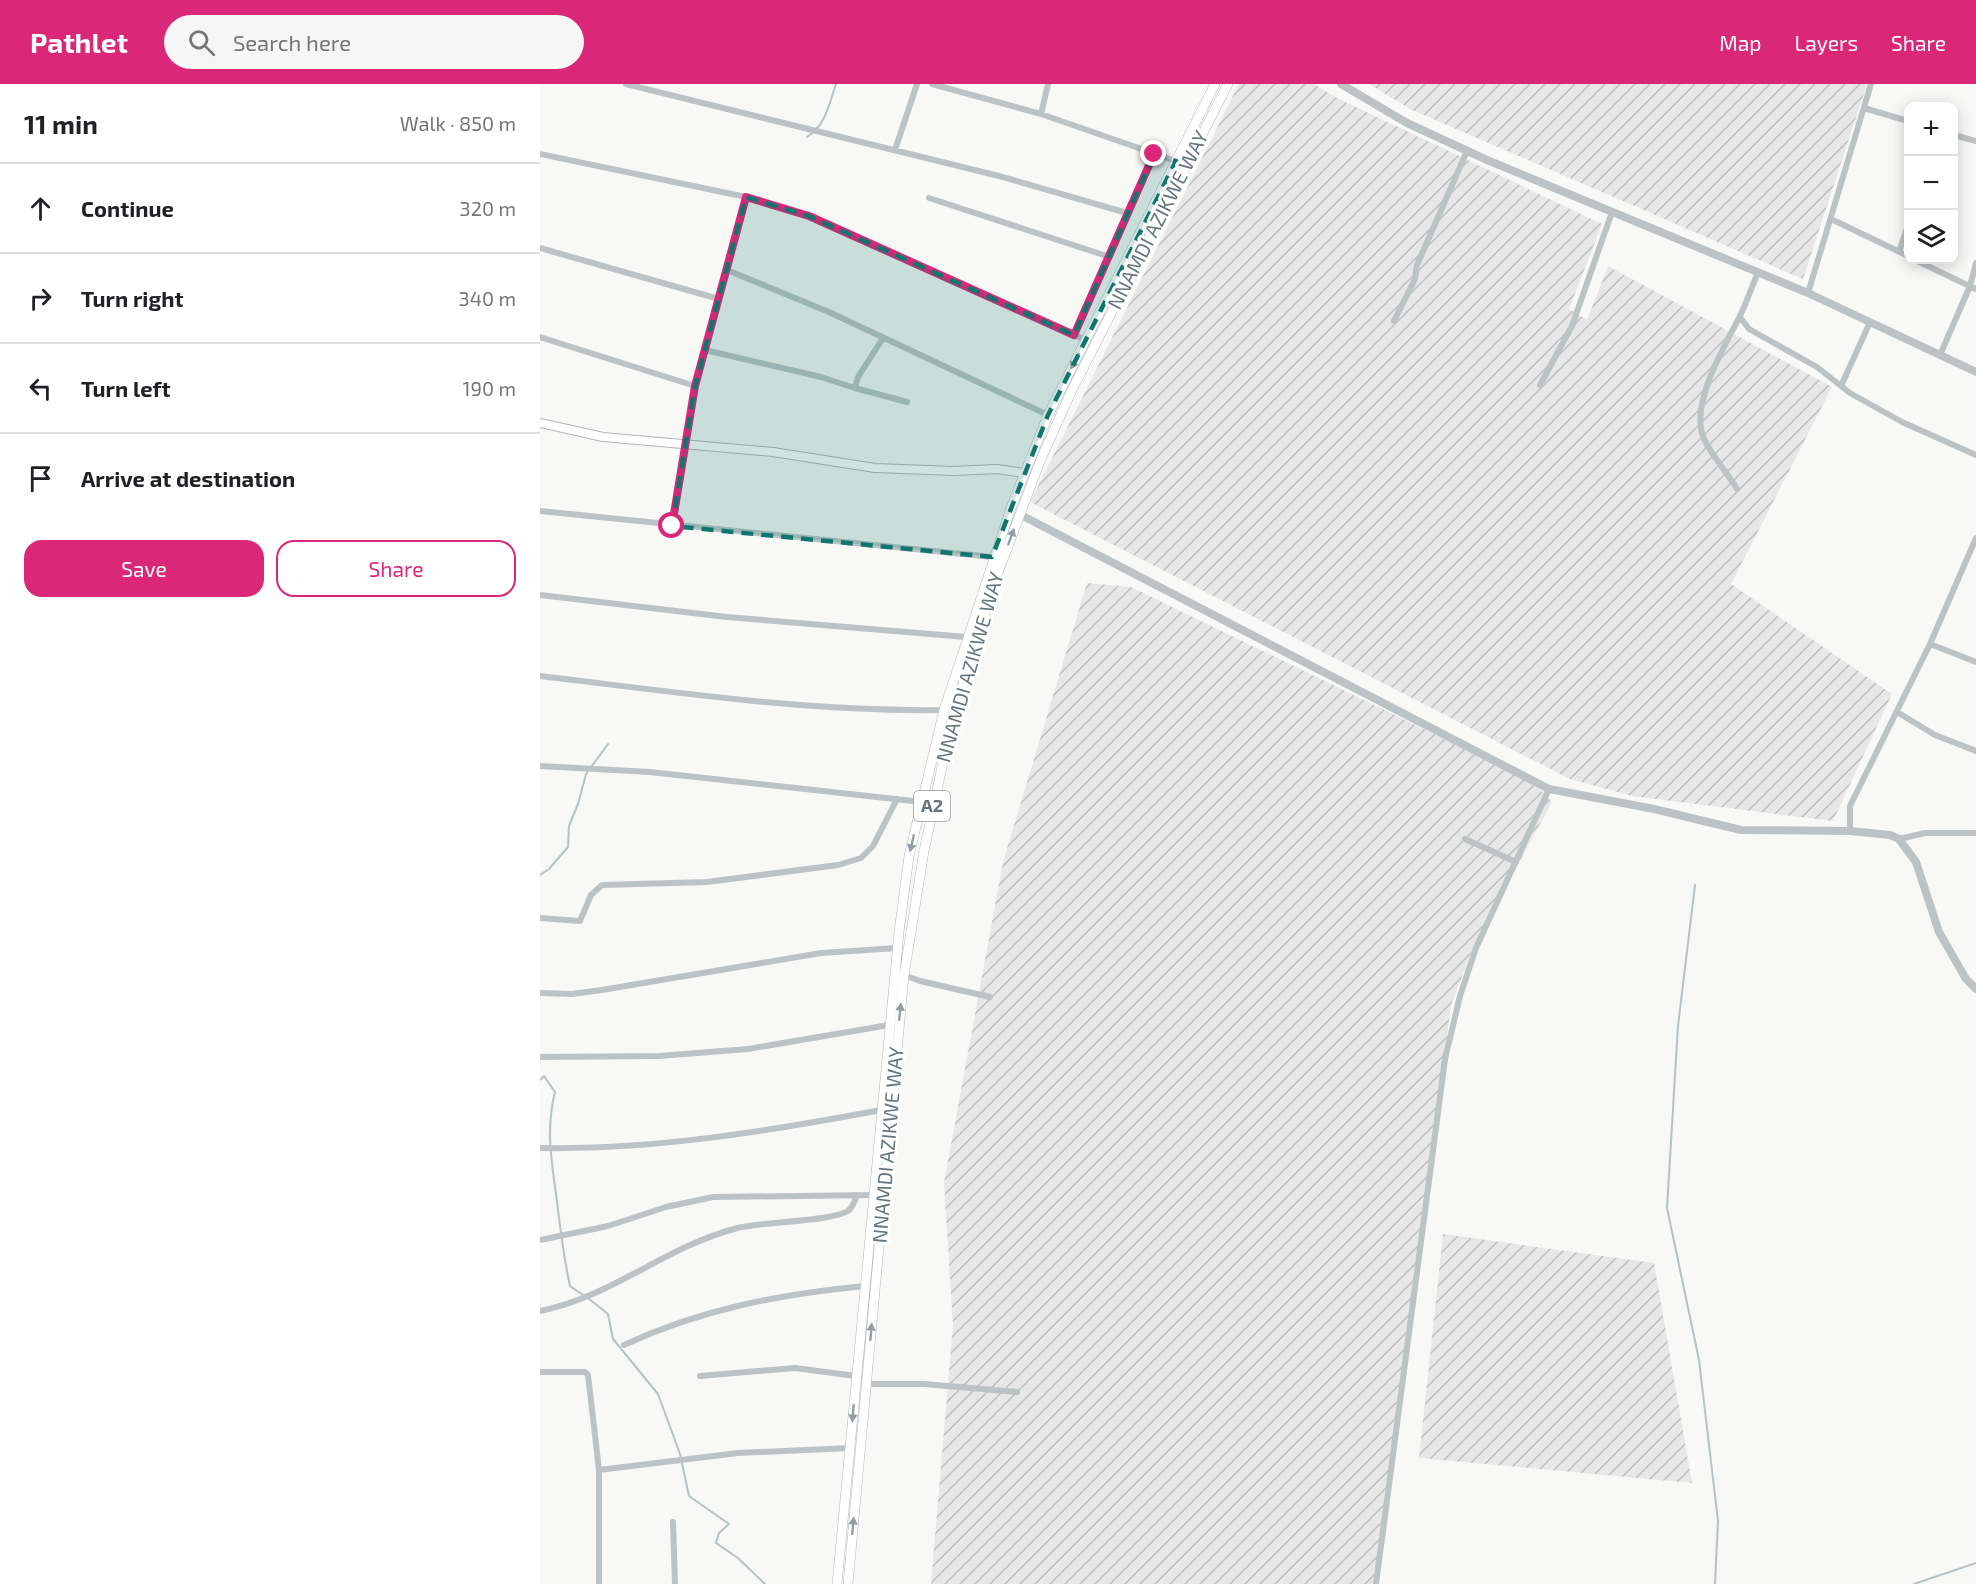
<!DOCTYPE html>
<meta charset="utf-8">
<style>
body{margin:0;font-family:"Exo 2",sans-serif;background:#f6f6f6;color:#202124}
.controls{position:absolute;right:18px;top:18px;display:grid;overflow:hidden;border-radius:12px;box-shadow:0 3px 15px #0003}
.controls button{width:54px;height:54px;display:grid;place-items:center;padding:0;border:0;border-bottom:2px solid #e0e0e0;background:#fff;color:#202124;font:30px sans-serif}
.stop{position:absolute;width:18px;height:18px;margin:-14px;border:4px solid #db2777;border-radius:50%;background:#fff}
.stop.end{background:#db2777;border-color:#fff;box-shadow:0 2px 6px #0008}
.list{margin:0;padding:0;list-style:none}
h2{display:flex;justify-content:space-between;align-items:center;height:78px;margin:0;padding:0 24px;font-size:26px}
h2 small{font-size:20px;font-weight:400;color:#757577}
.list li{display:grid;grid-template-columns:39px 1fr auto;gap:18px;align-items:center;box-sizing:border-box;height:90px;padding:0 24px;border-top:2px solid #e0e0e0}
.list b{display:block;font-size:22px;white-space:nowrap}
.list em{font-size:20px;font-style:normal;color:#757577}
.actions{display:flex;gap:12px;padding:18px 24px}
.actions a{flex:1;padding:14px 0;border:2px solid #db2777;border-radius:18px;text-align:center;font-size:21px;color:#db2777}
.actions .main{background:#db2777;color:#fff}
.icon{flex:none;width:33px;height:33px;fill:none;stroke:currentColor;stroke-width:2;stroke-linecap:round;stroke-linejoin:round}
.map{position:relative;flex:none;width:1436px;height:1500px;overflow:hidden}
header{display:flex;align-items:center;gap:36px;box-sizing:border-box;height:84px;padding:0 30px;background:#db2777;color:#fff}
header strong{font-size:28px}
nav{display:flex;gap:33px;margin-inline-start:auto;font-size:21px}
.search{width:420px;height:54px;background:#f6f6f6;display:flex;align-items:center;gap:15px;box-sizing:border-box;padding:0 21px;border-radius:33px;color:#757577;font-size:22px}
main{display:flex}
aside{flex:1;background:#fff}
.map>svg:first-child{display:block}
.industrial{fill:url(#industrial-furrows)}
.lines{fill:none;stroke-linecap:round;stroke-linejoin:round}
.stream{stroke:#b6c2c5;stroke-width:2}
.secondary-casing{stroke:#b0b6ba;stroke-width:10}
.trunk-casing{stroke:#b3b7ba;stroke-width:10}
.minor{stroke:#bdc2c5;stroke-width:6}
.tertiary{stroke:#bdc2c5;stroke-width:8}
.secondary{stroke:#fff;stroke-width:8}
.trunk{stroke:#fff;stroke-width:9}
.oneway{fill:#949ea4}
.route{stroke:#db2777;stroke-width:8}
.marked{fill:#0f766e;fill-opacity:0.2;stroke:#0f766e;stroke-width:4.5;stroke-dasharray:12 8;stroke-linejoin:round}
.labels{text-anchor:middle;stroke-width:6;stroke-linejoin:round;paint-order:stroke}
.shield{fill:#fff;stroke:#949ea4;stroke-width:1.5}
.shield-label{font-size:18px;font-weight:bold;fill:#66757d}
.street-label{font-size:20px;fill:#66757d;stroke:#fff}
</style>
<header>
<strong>Pathlet</strong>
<div class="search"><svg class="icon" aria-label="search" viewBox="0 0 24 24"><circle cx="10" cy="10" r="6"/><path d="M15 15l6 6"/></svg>Search here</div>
<nav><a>Map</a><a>Layers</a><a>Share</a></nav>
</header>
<main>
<aside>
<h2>11 min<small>Walk · 850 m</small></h2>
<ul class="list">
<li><svg class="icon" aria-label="ahead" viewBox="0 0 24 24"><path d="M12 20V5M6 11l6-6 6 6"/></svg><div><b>Continue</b></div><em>320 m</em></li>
<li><svg class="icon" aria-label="right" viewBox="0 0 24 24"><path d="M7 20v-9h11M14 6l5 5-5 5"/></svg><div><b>Turn right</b></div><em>340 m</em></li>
<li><svg class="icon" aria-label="left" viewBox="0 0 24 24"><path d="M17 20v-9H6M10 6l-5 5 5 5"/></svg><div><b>Turn left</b></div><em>190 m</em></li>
<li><svg class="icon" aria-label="arrive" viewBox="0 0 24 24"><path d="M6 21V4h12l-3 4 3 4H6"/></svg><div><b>Arrive at destination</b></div></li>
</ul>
<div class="actions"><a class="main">Save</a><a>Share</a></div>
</aside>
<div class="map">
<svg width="1436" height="1500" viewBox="0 0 1436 1500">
<defs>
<pattern id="industrial-furrows" width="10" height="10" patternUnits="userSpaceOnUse" patternTransform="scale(1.5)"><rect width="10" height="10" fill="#e6e7e6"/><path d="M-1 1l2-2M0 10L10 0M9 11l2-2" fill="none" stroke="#bec0c0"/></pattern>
</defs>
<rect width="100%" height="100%" fill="#f8f8f6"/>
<!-- industrial -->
<path class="industrial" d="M 699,0 L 774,0 L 797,14 L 1062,140 L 1029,225 L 1047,236 L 1068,182 L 1292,303 L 1191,500 L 1352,610 L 1293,737 L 1092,712 L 1030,695 L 490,418 Z
M 829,0 L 1327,0 L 1263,195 L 870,25 Z
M 547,499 L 591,503 L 993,698 L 1012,718 L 933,864 L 911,921 L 837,1500 L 391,1500 L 413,1241 L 404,1099 L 463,778 Z
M 903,1150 L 1114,1179 L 1152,1399 L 879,1374 Z"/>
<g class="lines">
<!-- stream -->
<path class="stream" d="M 267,53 C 286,41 289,20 296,0
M 0,791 L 9,785 L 28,763 L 29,742 L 38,720 L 46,690 L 68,660
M 1155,801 L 1138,942 L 1127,1124 L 1159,1276 L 1178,1437 L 1175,1500
M 0,996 L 4,992 L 15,1008 C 6,1044 11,1074 16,1110 C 20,1141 23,1171 30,1202 L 43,1211
M 48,1214 L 68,1230 L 73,1255 L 118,1310 L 140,1370 L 149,1412 L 189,1440 L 179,1449 L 176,1459 L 198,1474 L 225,1500
M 1374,1500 L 1436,1479"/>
<defs>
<path id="secondary" d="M 0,339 L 63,353 L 233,368 L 335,384 L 414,387 L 457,385 L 484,389"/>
<path id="trunk" d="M 297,1500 L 359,848 L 369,772 L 404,626 L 472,421 L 508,331 L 675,0
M 308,1500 L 364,891 L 384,767 L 412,636 L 454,499 L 501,375 L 532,306 L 688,0"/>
</defs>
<!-- secondary casing -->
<use href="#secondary" class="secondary-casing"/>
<!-- trunk casing -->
<use href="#trunk" class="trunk-casing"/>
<!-- minor -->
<path class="minor" d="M 86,0 L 459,92 L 587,129 L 614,70
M 392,0 L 501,30 L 636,77
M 1324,24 L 1368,37
M 501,30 L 508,0
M 1414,51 L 1436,57
M 355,66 L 377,0
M 0,70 L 206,113 L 269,132 L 546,256
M 389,114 L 570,173
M 1291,135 L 1368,172
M 0,164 L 179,215
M 1359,168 L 1368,141
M 1375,176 L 1436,205
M 187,186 L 289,228 L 508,331
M 1268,209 L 1331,0
M 1200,233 L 1209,245 L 1277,283 L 1310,309 L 1362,338 L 1436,371
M 854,237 L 875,195 L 877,181 L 927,67
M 534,251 L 587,129
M 0,253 L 155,302
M 165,266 L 281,293 L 315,304 L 318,293 L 343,254
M 1400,271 L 1430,202 L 1436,179
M 1302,300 L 1330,238
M 1000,301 L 1032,242 L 1072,128
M 315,304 L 367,318
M 1197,405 C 1187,388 1172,372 1164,355 C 1149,321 1184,263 1199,234 C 1206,220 1212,203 1218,188
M 0,427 L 452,473
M 132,442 L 155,302 L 206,113
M 0,511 L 187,533 L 426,553
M 1390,560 L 1436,578
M 0,592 C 135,608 268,628 404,626
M 1357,628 L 1395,651 L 1436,667
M 0,682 L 110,688 L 382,718
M 1310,747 L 1310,722 L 1390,560 L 1436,454
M 925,755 L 976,778
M 1359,755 L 1385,749 L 1436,749
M 0,834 L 40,837 L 51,811 L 62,801 L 167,798 L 298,781 L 321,774 L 333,762 L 357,715
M 364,891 L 380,897 L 450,913
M 0,909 L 32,910 L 62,906 L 281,869 L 357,864
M 0,973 L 119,972 L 208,965 L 349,941
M 0,1064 C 114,1066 229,1047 341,1026
M 0,1156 L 68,1142 L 126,1123 L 173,1113 L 334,1111
M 0,1227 C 69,1214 126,1163 194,1145 C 221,1137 289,1138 308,1127 C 313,1123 315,1117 317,1111
M 84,1261 C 161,1225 241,1210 325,1202
M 0,1288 L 45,1288 L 48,1291 L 59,1386 L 59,1500
M 160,1292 L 255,1284 L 316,1292
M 326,1300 L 384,1300 L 477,1308
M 59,1386 L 198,1369 L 310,1364
M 133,1438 L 135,1500
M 836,1500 L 905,975 L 920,912 L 936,864 L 1009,705"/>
<!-- tertiary -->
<path class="tertiary" d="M 801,0 L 867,39 L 947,76 L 1268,209 L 1436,288
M 479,430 L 1009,705 L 1114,725 L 1201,746 L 1310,747 L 1350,751 L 1359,755 L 1376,778 L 1399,848 L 1426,895 L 1436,905"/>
<!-- secondary -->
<use href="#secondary" class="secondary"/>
<!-- trunk -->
<use href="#trunk" class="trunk"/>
</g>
<!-- one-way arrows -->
<defs><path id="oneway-solid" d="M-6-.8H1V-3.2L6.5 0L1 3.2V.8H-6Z" transform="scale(1.5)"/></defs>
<g class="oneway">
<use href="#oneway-solid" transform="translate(535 277) rotate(117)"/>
<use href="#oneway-solid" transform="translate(471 453) rotate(-70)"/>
<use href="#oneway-solid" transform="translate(372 759) rotate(103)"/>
<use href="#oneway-solid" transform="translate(360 928) rotate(-84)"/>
<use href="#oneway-solid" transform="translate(331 1248) rotate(-85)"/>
<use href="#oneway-solid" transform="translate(313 1329) rotate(95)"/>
<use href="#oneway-solid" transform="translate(313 1442) rotate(-85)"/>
</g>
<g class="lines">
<!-- route -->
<path class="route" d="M 132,442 L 155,302 L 206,113 L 269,132 L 534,251 L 614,70"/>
</g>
<!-- marked area -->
<path class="marked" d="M 614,70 L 636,77 L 508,331 L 452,473 L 132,442 L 155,302 L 206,113 L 269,132 L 534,251 Z"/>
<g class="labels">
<!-- shield labels -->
<rect class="shield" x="374" y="707" width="36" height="30" rx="4.5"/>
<g class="shield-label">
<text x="392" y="728">A2</text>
</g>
<!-- street labels -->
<g class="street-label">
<text transform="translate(618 136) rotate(-63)" y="7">NNAMDI AZIKWE WAY</text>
<text transform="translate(430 583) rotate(-74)" y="7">NNAMDI AZIKWE WAY</text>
<text transform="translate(348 1061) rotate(-85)" y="7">NNAMDI AZIKWE WAY</text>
</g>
</g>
</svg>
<div class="controls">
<button>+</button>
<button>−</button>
<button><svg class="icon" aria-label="layers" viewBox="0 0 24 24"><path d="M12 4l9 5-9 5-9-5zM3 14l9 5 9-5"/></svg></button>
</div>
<div class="stop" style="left:132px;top:442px"></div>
<div class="stop end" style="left:614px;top:70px"></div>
</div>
</main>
